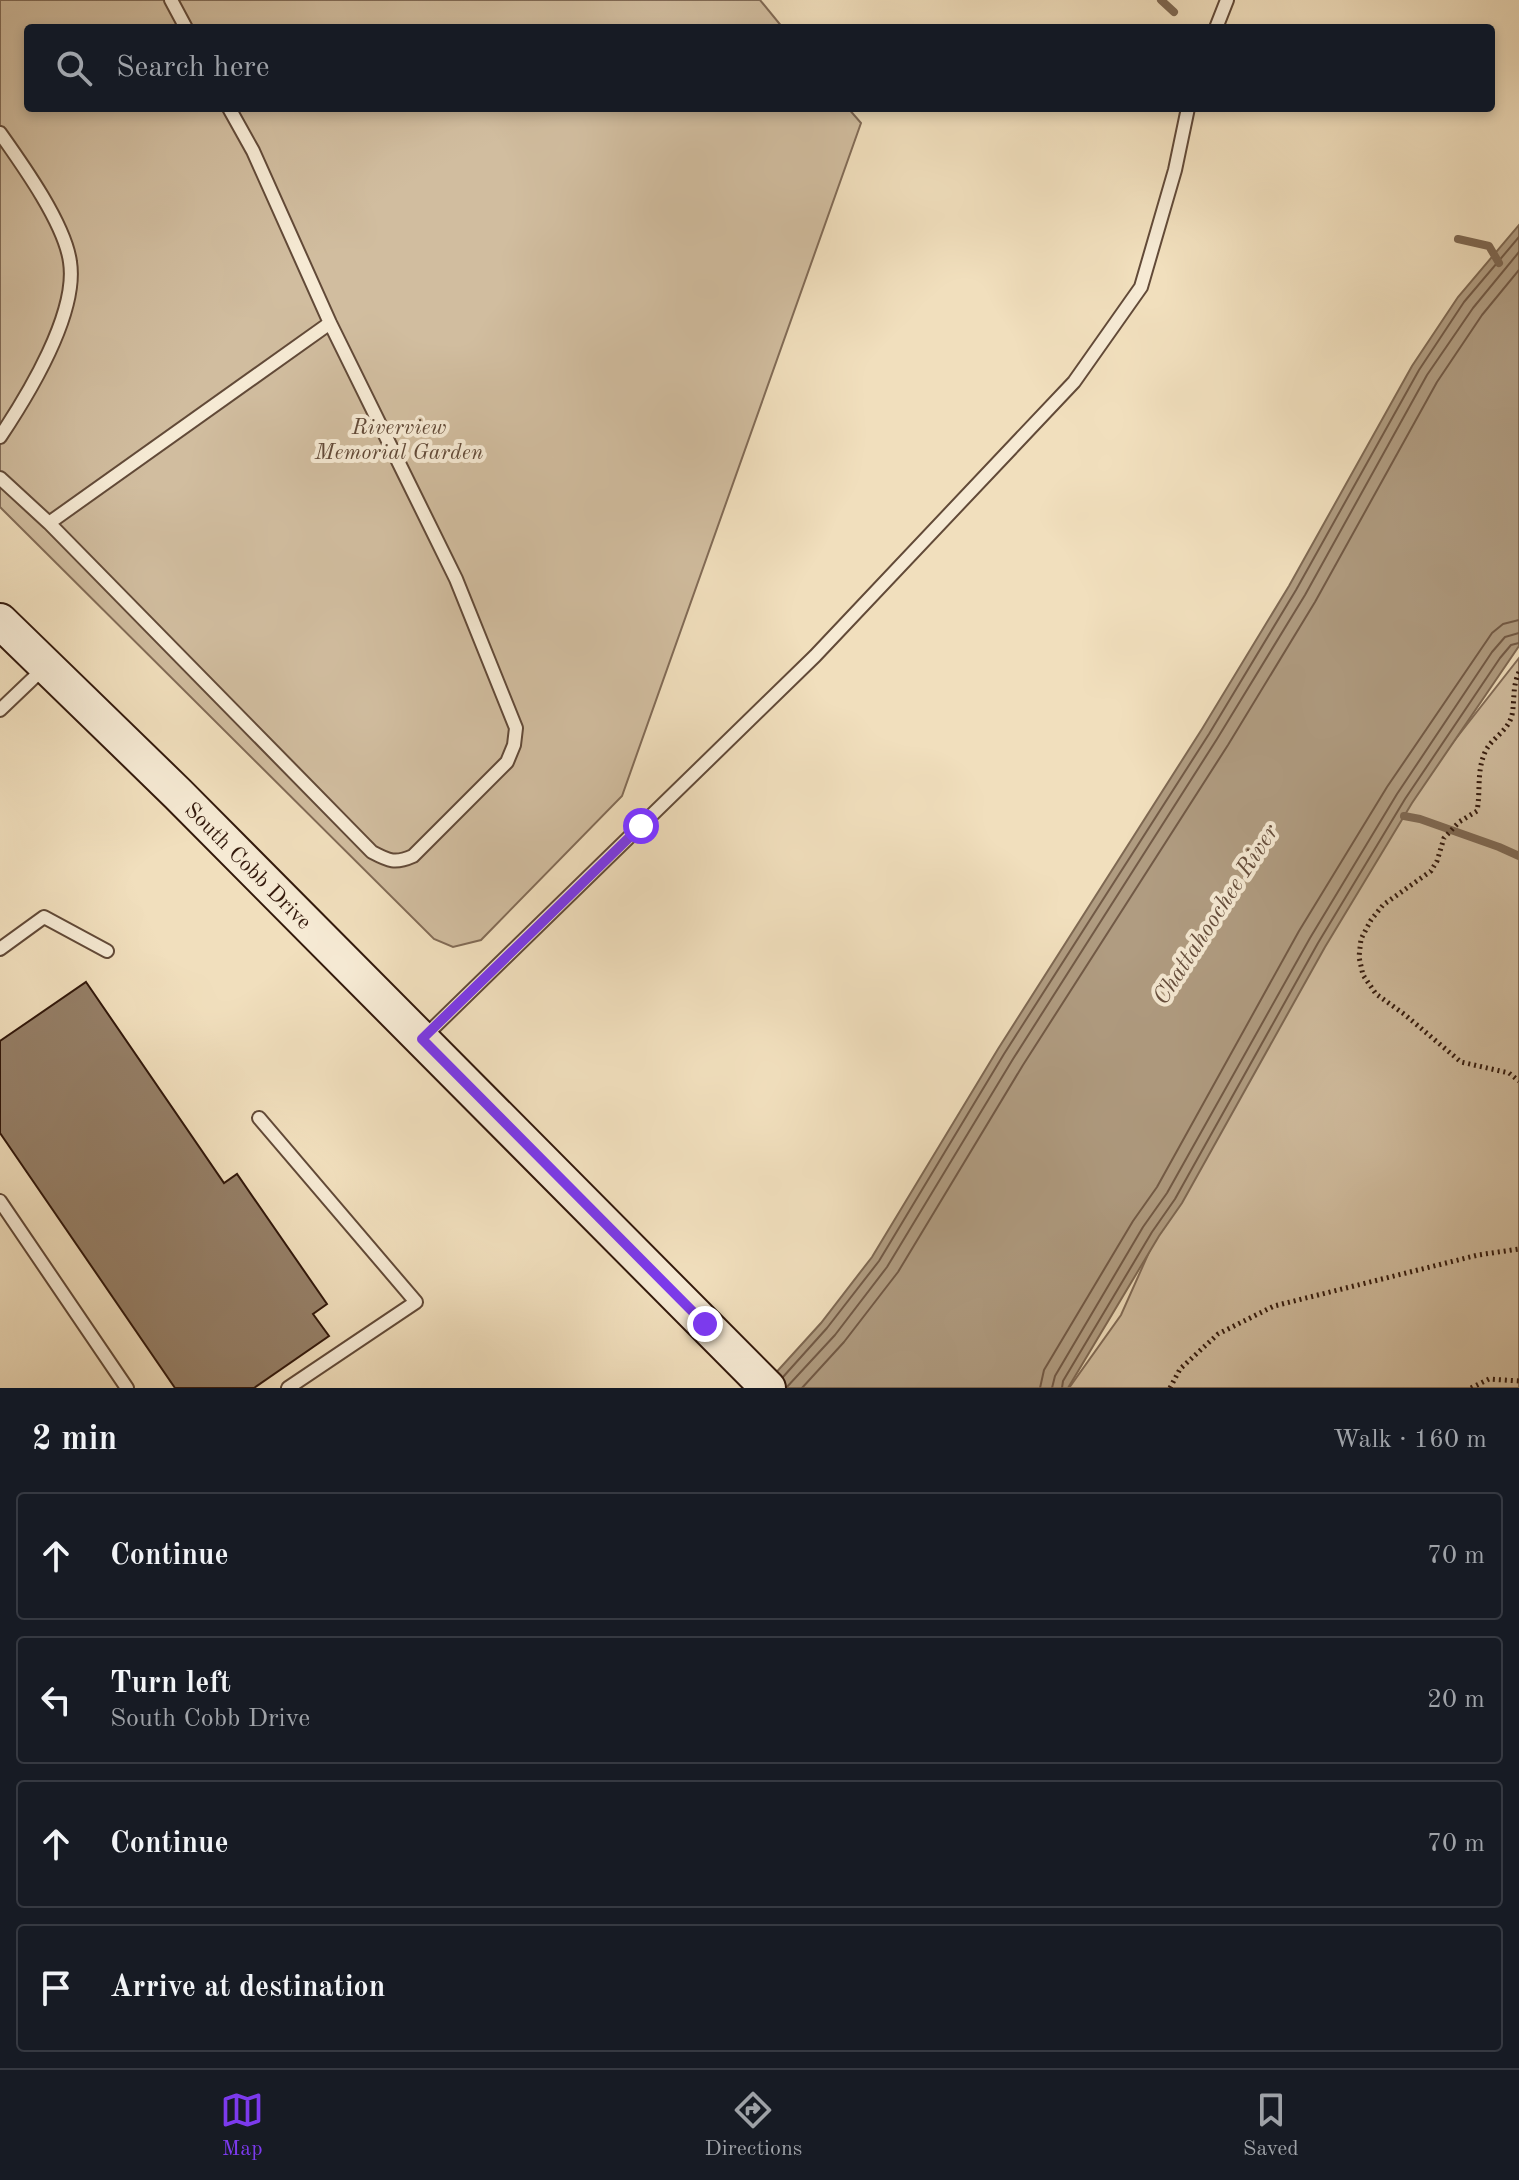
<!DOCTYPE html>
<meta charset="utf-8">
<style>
body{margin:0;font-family:"Old Standard TT",serif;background:#20242c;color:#f1f3f6}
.stop{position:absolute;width:24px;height:24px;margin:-18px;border:6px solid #7c3aed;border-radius:50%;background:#fff}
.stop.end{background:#7c3aed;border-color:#fff;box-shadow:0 2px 8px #0008}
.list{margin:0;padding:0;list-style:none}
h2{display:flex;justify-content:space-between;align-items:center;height:104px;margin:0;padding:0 32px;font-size:34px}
h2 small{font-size:26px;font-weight:400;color:#9ea1a6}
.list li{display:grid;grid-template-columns:52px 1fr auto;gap:24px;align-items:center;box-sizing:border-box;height:128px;margin:0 16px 16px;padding:0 16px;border:2px solid #363941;border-radius:8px}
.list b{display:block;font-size:30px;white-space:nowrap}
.list p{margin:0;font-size:26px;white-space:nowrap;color:#9ea1a6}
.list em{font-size:26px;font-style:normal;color:#9ea1a6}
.icon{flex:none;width:44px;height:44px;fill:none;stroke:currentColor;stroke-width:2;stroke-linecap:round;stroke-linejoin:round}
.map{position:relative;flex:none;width:1519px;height:1388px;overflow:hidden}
.search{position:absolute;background:#171b24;box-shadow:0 4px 12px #0003;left:24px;right:24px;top:24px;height:88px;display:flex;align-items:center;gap:20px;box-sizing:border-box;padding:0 28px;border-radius:8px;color:#9ea1a6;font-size:30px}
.sheet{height:680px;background:#171b24}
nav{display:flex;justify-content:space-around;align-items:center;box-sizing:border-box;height:112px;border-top:2px solid #363941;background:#171b24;font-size:22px;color:#9ea1a6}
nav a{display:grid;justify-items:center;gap:4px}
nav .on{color:#7c3aed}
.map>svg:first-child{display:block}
.green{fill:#d1bd9f;stroke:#826b56;stroke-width:2}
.water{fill:#b09c81;stroke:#7e6852;stroke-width:2}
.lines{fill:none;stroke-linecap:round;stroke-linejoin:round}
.shore{stroke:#725a46;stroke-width:2}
.stream{stroke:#7e6852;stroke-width:8}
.building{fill:#968068;stroke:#33190c;stroke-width:2}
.service-casing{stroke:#624a38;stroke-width:16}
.secondary-casing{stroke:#33190c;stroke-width:38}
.path{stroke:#33190c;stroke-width:5;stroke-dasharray:2 4;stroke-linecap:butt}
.service{stroke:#f6ead4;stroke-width:12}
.secondary{stroke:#f6ead4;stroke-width:34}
.route{stroke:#7c3aed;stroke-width:10}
.labels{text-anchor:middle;stroke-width:8;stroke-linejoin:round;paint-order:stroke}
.park-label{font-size:22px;font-style:italic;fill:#624a38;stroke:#f6ead4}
.street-label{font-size:22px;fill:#33190c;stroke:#f6ead4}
.water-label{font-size:24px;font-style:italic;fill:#654d3b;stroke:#f6ead4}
</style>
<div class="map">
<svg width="1519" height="1388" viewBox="0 0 1519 1388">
<rect width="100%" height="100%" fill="#f1dfbd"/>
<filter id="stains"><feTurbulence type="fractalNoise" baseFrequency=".0025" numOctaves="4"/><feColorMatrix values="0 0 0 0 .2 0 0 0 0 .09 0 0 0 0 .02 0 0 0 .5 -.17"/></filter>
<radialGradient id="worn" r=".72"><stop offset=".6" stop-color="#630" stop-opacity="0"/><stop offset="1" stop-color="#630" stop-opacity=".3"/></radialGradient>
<!-- green -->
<path class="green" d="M 0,0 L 760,0 L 783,28 L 28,28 L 28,108 L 848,108 L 861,123 L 622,796 L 481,940 L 453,947 L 434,939 L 0,507 Z
M 1519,658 L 1519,1388 L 1069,1388 L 1121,1315 L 1276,968 Z"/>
<!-- water -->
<path class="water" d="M 1519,225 L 1519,646 L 1412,803 L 1325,947 L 1182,1203 L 1159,1236 L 1068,1388 L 762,1388 L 821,1323 L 872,1257 L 998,1049 L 1202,729 L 1289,586 L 1412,366 L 1458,297 Z"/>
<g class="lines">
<!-- shore -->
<path class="shore" d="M 783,1377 L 827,1328 L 879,1261 L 1004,1054 L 1209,734 L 1296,590 L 1419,370 L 1464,302 L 1519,237
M 786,1388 L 835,1335 L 887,1267 L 1013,1059 L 1217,739 L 1305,595 L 1427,375 L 1473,308 L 1519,252
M 802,1388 L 844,1342 L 898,1272 L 1023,1065 L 1228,745 L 1315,602 L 1437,382 L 1482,315 L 1519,270
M 1040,1388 L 1044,1370 L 1133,1221 L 1157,1187 L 1299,931 L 1387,787 L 1492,633 L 1503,624 L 1519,620
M 1052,1388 L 1055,1376 L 1143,1227 L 1167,1193 L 1310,938 L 1397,794 L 1492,652 L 1505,637 L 1519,633
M 1062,1388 L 1063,1381 L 1152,1232 L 1175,1199 L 1318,943 L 1405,799 L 1500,658 L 1511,645 L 1519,643"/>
<!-- stream -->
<path class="stream" d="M 1161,0 L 1174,12
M 1458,239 L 1489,246 L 1499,263
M 1404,816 L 1420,819 L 1499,847 L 1519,856"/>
</g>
<!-- building -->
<path class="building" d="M 86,982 L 224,1183 L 237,1174 L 327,1304 L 313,1314 L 329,1336 L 254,1388 L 175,1388 L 0,1133 L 0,1041 Z"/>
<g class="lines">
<defs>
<path id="service" d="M 171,0 L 186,28
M 1216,28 L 1227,0
M 0,133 C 22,164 65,224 70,262 C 78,313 28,395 0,437
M 0,478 L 49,523 L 372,852 C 389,861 395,864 413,856 L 507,762 L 514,745 L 516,728 L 456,579 L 330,323 L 253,151 L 229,108
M 49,523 L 330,323
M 0,710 L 44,668
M 0,949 L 44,917 L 107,951
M 424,1037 L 815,656 L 1074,382 L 1141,287 L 1175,170 L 1188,108
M 259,1118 L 416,1302 L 288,1388
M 0,1201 L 127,1388"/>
<path id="secondary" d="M 0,621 L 178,794 L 768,1388"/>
</defs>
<!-- service casing -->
<use href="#service" class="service-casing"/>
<!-- secondary casing -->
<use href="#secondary" class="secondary-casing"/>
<!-- path -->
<path class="path" d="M 1519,672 C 1512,688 1515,699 1512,715 C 1508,731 1493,737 1486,750 C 1476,771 1481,789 1477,811 L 1459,822 L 1444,838 L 1437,861 L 1431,871 L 1383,905 L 1371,920 L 1361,939 L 1359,957 L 1363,975 L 1376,994 L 1404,1014 L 1461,1062 L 1509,1073 L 1519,1081
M 1170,1388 L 1180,1369 L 1218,1334 L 1274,1306 L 1478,1255 L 1519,1249
M 1471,1388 L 1489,1379 L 1519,1381"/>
<!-- service -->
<use href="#service" class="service"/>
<!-- secondary -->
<use href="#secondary" class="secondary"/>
</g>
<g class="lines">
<!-- route -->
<path class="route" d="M 641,826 L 422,1039 L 705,1324"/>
</g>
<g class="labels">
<!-- park labels -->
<g class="park-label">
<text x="399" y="434">Riverview<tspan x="399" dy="25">Memorial Garden</tspan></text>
</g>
<!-- street labels -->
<g class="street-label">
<text transform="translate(249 865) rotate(45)" y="8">South Cobb Drive</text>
</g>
<!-- water labels -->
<g class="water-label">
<text transform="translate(1215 914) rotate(-57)" y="8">Chattahoochee River</text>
</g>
</g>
<rect width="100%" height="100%" filter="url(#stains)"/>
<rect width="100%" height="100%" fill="url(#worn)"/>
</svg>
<div class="stop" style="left:641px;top:826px"></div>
<div class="stop end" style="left:705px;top:1324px"></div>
<div class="search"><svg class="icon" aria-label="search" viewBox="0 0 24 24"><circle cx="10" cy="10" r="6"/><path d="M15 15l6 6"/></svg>Search here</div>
</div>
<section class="sheet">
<h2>2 min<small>Walk · 160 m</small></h2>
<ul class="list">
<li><svg class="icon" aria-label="ahead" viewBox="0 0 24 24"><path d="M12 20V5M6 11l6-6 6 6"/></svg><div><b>Continue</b></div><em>70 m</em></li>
<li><svg class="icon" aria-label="left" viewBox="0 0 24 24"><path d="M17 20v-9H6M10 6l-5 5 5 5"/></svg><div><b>Turn left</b><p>South Cobb Drive</p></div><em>20 m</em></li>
<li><svg class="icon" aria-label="ahead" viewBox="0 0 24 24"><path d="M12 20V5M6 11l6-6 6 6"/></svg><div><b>Continue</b></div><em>70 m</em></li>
<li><svg class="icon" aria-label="arrive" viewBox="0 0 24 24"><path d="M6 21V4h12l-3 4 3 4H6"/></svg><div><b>Arrive at destination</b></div></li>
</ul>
</section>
<nav>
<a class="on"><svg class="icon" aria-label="map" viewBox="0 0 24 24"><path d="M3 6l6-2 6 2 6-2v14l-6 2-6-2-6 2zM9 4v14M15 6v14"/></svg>Map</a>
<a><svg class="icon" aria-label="directions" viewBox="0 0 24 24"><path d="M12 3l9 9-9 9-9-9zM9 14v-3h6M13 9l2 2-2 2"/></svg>Directions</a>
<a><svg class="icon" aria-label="saved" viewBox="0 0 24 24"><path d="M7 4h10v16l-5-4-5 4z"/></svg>Saved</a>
</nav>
